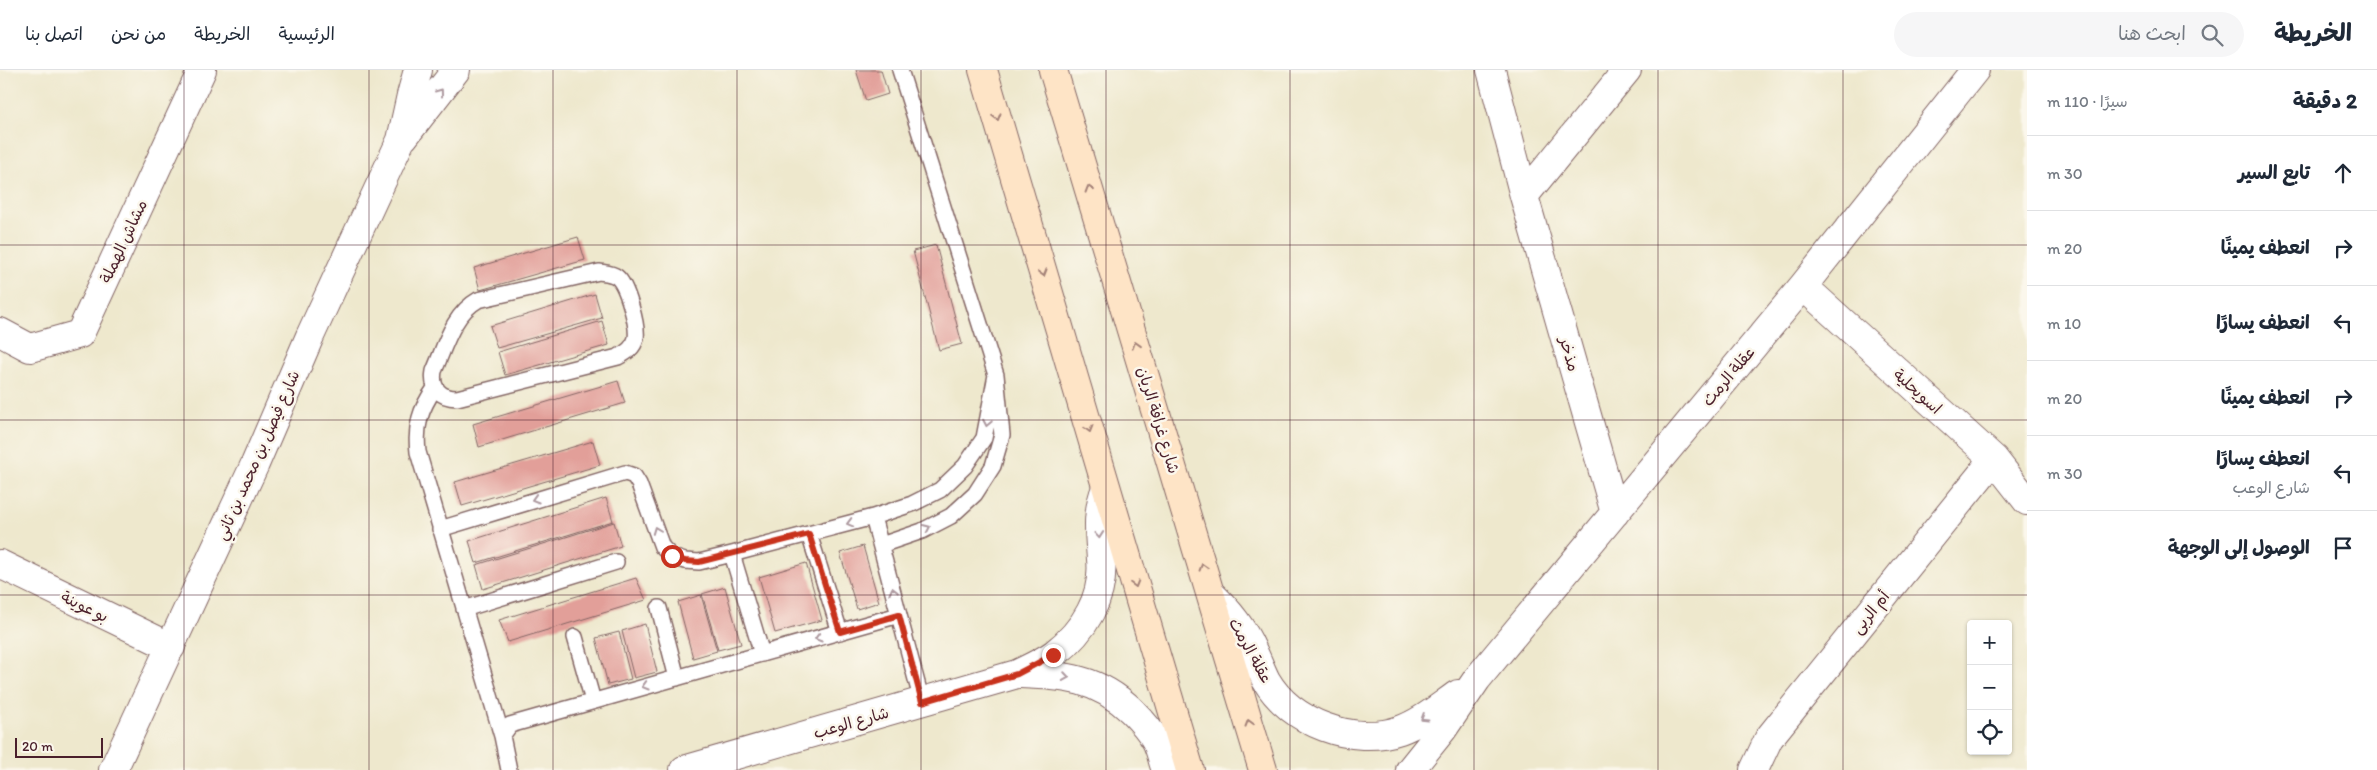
<!DOCTYPE html>
<html lang="ar">
<meta charset="utf-8">
<style>
body{margin:0;font-family:Itim,"Playpen Sans Arabic",sans-serif;background:#f6f6f7;color:#1f2937;direction:rtl}
.controls{position:absolute;right:15px;bottom:15px;display:grid;overflow:hidden;border-radius:5px;box-shadow:0 1px 4px #0004}
.controls button{width:45px;height:45px;display:grid;place-items:center;padding:0;border:0;border-bottom:1px solid #e0e1e3;background:#fff;color:#1f2937;font:25px sans-serif}
.scale{position:absolute;left:15px;bottom:12px;width:88px;box-sizing:border-box;padding-left:5px;border:2px solid #4a1f2b;border-top:0;font-size:14px;line-height:18px;white-space:nowrap;color:#4a1f2b;-webkit-text-stroke:4px #fbf7ec;paint-order:stroke}
.stop{position:absolute;width:15px;height:15px;margin:-11px;border:4px solid #c8321e;border-radius:50%;background:#fff}
.stop.end{background:#c8321e;border-color:#fff;box-shadow:0 1px 5px #0008}
.list{margin:0;padding:0;list-style:none}
h2{display:flex;justify-content:space-between;align-items:center;height:65px;margin:0;padding:0 20px;font-size:21px}
h2 small{font-size:16px;font-weight:400;color:#747a83}
.list li{display:grid;grid-template-columns:32px 1fr auto;gap:15px;align-items:center;box-sizing:border-box;height:75px;padding:0 20px;border-top:1px solid #e0e1e3}
.list b{display:block;font-size:19px;white-space:nowrap}
.list p{margin:0;font-size:16px;white-space:nowrap;color:#747a83}
.list em{font-size:16px;font-style:normal;color:#747a83}
.icon{flex:none;width:28px;height:28px;fill:none;stroke:currentColor;stroke-width:2;stroke-linecap:round;stroke-linejoin:round}
.map{position:relative;flex:none;width:2027px;height:700px;overflow:hidden;direction:ltr}
header{display:flex;align-items:center;gap:30px;box-sizing:border-box;height:70px;padding:0 25px;background:#fff;border-bottom:1px solid #e0e1e3}
header strong{font-size:24px}
nav{display:flex;gap:28px;margin-inline-start:auto;font-size:18px}
.search{width:350px;height:45px;background:#f6f6f7;display:flex;align-items:center;gap:12px;box-sizing:border-box;padding:0 18px;border-radius:28px;color:#747a83;font-size:19px}
main{display:flex}
aside{flex:1;background:#fff}
.map>svg:first-child{display:block}
.building{fill:#e29f99}
.lines{fill:none;stroke-linecap:round;stroke-linejoin:round}
.service-casing{stroke:#836564;stroke-width:18}
.minor-casing{stroke:#836564;stroke-width:30}
.tertiary-casing{stroke:#836564;stroke-width:30}
.secondary-casing{stroke:#836564;stroke-width:30}
.service{stroke:#fff;stroke-width:15}
.minor{stroke:#fff;stroke-width:28}
.tertiary{stroke:#fff;stroke-width:28}
.secondary{stroke:#fee4c6;stroke-width:28}
.oneway{stroke:#ae9aa0}
.oneway2{stroke:#a48278}
.route{stroke:#c8321e;stroke-width:6}
.grid{fill:none;stroke:#4a1f2b;stroke-width:1;stroke-opacity:0.55}
.labels{text-anchor:middle;stroke-width:5;stroke-linejoin:round;paint-order:stroke}
.street-label{font-size:16px;fill:#4a1f2b;stroke:#fbf7ec}
</style>
<header>
<strong>الخريطة</strong>
<div class="search"><svg class="icon" aria-label="search" viewBox="0 0 24 24"><circle cx="10" cy="10" r="6"/><path d="M15 15l6 6"/></svg>ابحث هنا</div>
<nav><a>الرئيسية</a><a>الخريطة</a><a>من نحن</a><a>اتصل بنا</a></nav>
</header>
<main>
<aside>
<h2>2 دقيقة<small>سيرًا · 110 m</small></h2>
<ul class="list">
<li><svg class="icon" aria-label="ahead" viewBox="0 0 24 24"><path d="M12 20V5M6 11l6-6 6 6"/></svg><div><b>تابع السير</b></div><em>30 m</em></li>
<li><svg class="icon" aria-label="right" viewBox="0 0 24 24"><path d="M7 20v-9h11M14 6l5 5-5 5"/></svg><div><b>انعطف يمينًا</b></div><em>20 m</em></li>
<li><svg class="icon" aria-label="left" viewBox="0 0 24 24"><path d="M17 20v-9H6M10 6l-5 5 5 5"/></svg><div><b>انعطف يسارًا</b></div><em>10 m</em></li>
<li><svg class="icon" aria-label="right" viewBox="0 0 24 24"><path d="M7 20v-9h11M14 6l5 5-5 5"/></svg><div><b>انعطف يمينًا</b></div><em>20 m</em></li>
<li><svg class="icon" aria-label="left" viewBox="0 0 24 24"><path d="M17 20v-9H6M10 6l-5 5 5 5"/></svg><div><b>انعطف يسارًا</b><p>شارع الوعب</p></div><em>30 m</em></li>
<li><svg class="icon" aria-label="arrive" viewBox="0 0 24 24"><path d="M6 21V4h12l-3 4 3 4H6"/></svg><div><b>الوصول إلى الوجهة</b></div></li>
</ul>
</aside>
<div class="map">
<svg width="2027" height="700" viewBox="0 0 2027 700">
<rect width="100%" height="100%" fill="#fbf7ec"/>
<filter id="ink" filterUnits="userSpaceOnUse"><feTurbulence type="fractalNoise" baseFrequency=".02" numOctaves="2"/><feDisplacementMap in="SourceGraphic" scale="10" xChannelSelector="R" yChannelSelector="G"/><feConvolveMatrix kernelMatrix="1 2 1 2 8 2 1 2 1" color-interpolation-filters="sRGB"/></filter>
<filter id="wash" filterUnits="userSpaceOnUse"><feTurbulence type="fractalNoise" baseFrequency=".0096" numOctaves="4" result="noise"/><feDisplacementMap in="SourceGraphic" scale="20" xChannelSelector="R" yChannelSelector="G"/><feGaussianBlur stdDeviation="1.12" result="paint"/><feColorMatrix in="noise" values="0 0 0 0 0 0 0 0 0 0 0 0 0 0 0 0 0 1.4 0 .05"/><feComposite in="paint" operator="in"/></filter>
<g filter="url(#wash)">
<rect width="100%" height="100%" fill="#eee8cd"/>
<g id="blocks">
<!-- building -->
<path class="building" d="M 856,0 L 881,0 L 888,24 L 866,31 Z
M 578,167 L 585,190 L 480,220 L 474,198 Z
M 936,175 L 962,274 L 939,280 L 913,181 Z
M 595,224 L 602,248 L 497,278 L 490,256 Z
M 602,251 L 609,275 L 505,305 L 498,282 Z
M 618,311 L 625,333 L 479,377 L 473,354 Z
M 593,371 L 600,395 L 462,436 L 455,412 Z
M 606,428 L 613,451 L 476,493 L 469,471 Z
M 614,452 L 621,476 L 483,519 L 476,495 Z
M 863,476 L 879,532 L 857,539 L 840,483 Z
M 806,493 L 822,550 L 775,563 L 759,507 Z
M 636,508 L 646,530 L 508,572 L 499,550 Z
M 725,517 L 741,574 L 718,580 L 702,524 Z
M 701,525 L 717,581 L 693,588 L 678,532 Z
M 645,554 L 657,602 L 634,608 L 622,561 Z
M 619,562 L 631,609 L 608,615 L 596,568 Z"/>
</g>
</g>
<g filter="url(#ink)">
<use href="#blocks" fill-opacity="0" stroke="#836564" stroke-width="1"/>
<g class="lines">
<defs>
<path id="service" d="M 599,202 C 605,203 612,203 617,207 C 627,215 638,256 636,268 C 634,278 626,283 618,287 L 457,328 C 440,328 431,318 434,301 C 445,276 453,244 478,230 Z
M 435,318 C 420,339 415,357 418,382 L 502,666
M 873,447 L 922,632
M 440,459 L 625,403 L 634,406 L 639,414 L 662,477 L 672,487 L 685,491 L 699,492 L 732,484 L 873,447 L 912,434 L 940,420 L 965,396 L 984,368 L 996,305
M 809,464 L 840,562
M 881,475 L 922,461 L 951,446 L 975,424 L 993,396 L 1002,365 L 996,305 L 900,0
M 732,484 L 762,584
M 659,538 L 677,608
M 464,539 L 616,492
M 575,567 L 593,631
M 509,700 L 502,666 L 510,655 L 899,545"/>
<path id="minor" d="M 1491,0 L 1524,126 L 1615,443
M 1524,126 L 1627,0
M 1803,216 L 1994,389 L 2027,431
M 0,262 L 30,278 L 80,264 L 202,0
M 0,494 L 171,577
M 1211,524 C 1229,541 1242,557 1252,579 C 1257,589 1261,600 1266,610 C 1291,653 1353,676 1400,660 C 1422,652 1439,637 1458,624
M 1019,604 C 1065,606 1097,607 1132,641 C 1141,650 1150,660 1156,671 C 1161,680 1162,691 1166,700
M 684,700 L 1017,604 C 1029,598 1043,592 1054,584 C 1084,561 1105,527 1101,489 C 1099,463 1096,442 1106,418
M 1410,700 L 1443,659 L 1477,609 L 1803,216 L 1975,0
M 1754,700 L 1769,668 L 1994,389"/>
<path id="tertiary" d="M 404,67 L 456,0
M 113,700 L 255,394 L 310,266 L 401,70 L 411,25 L 418,0"/>
<path id="secondary" d="M 983,0 L 1190,700
M 1053,0 L 1263,700"/>
</defs>
<!-- service casing -->
<use href="#service" class="service-casing"/>
<!-- minor casing -->
<use href="#minor" class="minor-casing"/>
<!-- tertiary casing -->
<use href="#tertiary" class="tertiary-casing"/>
<!-- secondary casing -->
<use href="#secondary" class="secondary-casing"/>
<!-- service -->
<use href="#service" class="service"/>
<!-- minor -->
<use href="#minor" class="minor"/>
<!-- tertiary -->
<use href="#tertiary" class="tertiary"/>
<!-- secondary -->
<use href="#secondary" class="secondary"/>
</g>
<!-- one-way arrows -->
<defs><path id="oneway-chevron" d="M-2-3.5L2.5 0L-2 3.5" fill="none" stroke-width="1.6" stroke-linecap="round" stroke-linejoin="round" transform="scale(1.25)"/></defs>
<g class="oneway">
<use href="#oneway-chevron" transform="translate(440 22) rotate(-54)"/>
<use href="#oneway-chevron" transform="translate(987 353) rotate(101)"/>
<use href="#oneway-chevron" transform="translate(535 429) rotate(163)"/>
<use href="#oneway-chevron" transform="translate(850 453) rotate(165)"/>
<use href="#oneway-chevron" transform="translate(927 458) rotate(-25)"/>
<use href="#oneway-chevron" transform="translate(656 460) rotate(-111)"/>
<use href="#oneway-chevron" transform="translate(1099 465) rotate(85)"/>
<use href="#oneway-chevron" transform="translate(893 521) rotate(-104)"/>
<use href="#oneway-chevron" transform="translate(818 568) rotate(164)"/>
<use href="#oneway-chevron" transform="translate(1066 607) rotate(9)"/>
<use href="#oneway-chevron" transform="translate(645 616) rotate(164)"/>
<use href="#oneway-chevron" transform="translate(1424 648) rotate(148)"/>
</g>
<g class="oneway2">
<use href="#oneway-chevron" transform="translate(997 47) rotate(74)"/>
<use href="#oneway-chevron" transform="translate(1089 119) rotate(-107)"/>
<use href="#oneway-chevron" transform="translate(1043 203) rotate(74)"/>
<use href="#oneway-chevron" transform="translate(1136 275) rotate(-107)"/>
<use href="#oneway-chevron" transform="translate(1089 359) rotate(74)"/>
<use href="#oneway-chevron" transform="translate(1203 497) rotate(-107)"/>
<use href="#oneway-chevron" transform="translate(1135 514) rotate(74)"/>
<use href="#oneway-chevron" transform="translate(1249 653) rotate(-106)"/>
</g>
</g>
<g class="lines" filter="url(#ink)">
<!-- route -->
<path class="route" d="M 672,486 L 685,491 L 699,492 L 809,464 L 840,562 L 899,545 L 922,632 L 1017,604 L 1053,585"/>
</g>
<!-- grid -->
<path class="grid" d="M 184,0 L 184,700M 369,0 L 369,700M 553,0 L 553,700M 737,0 L 737,700M 921,0 L 921,700M 1106,0 L 1106,700M 1290,0 L 1290,700M 1474,0 L 1474,700M 1658,0 L 1658,700M 1843,0 L 1843,700M 0,175 L 2027,175M 0,350 L 2027,350M 0,525 L 2027,525"/>
<g class="labels">
<!-- street labels -->
<g class="street-label">
<text transform="translate(123 171) rotate(-65)" y="6">مشاش الهملة</text>
<text transform="translate(1570 284) rotate(74)" y="6">مذخر</text>
<text transform="translate(1728 306) rotate(-50)" y="6">عقلة الرمث</text>
<text transform="translate(1918 321) rotate(42)" y="6">اسويحلية</text>
<text transform="translate(1159 350) rotate(73)" y="6">شارع غرافة الريان</text>
<text transform="translate(257 385) rotate(-66)" y="6">شارع فيصل بن محمد بن ثاني</text>
<text transform="translate(85 536) rotate(26)" y="6">بو عوينة</text>
<text transform="translate(1870 542) rotate(-51)" y="6">أم الربى</text>
<text transform="translate(1251 580) rotate(61)" y="6">عقلة الرمث</text>
<text transform="translate(851 652) rotate(-16)" y="6">شارع الوعب</text>
</g>
</g>
</svg>
<div class="controls">
<button>+</button>
<button>−</button>
<button><svg class="icon" aria-label="locate" viewBox="0 0 24 24"><circle cx="12" cy="12" r="6"/><path d="M12 2v4M12 18v4M2 12h4M18 12h4"/></svg></button>
</div>
<div class="scale">20 m</div>
<div class="stop" style="left:672px;top:486px"></div>
<div class="stop end" style="left:1053px;top:585px"></div>
</div>
</main>
